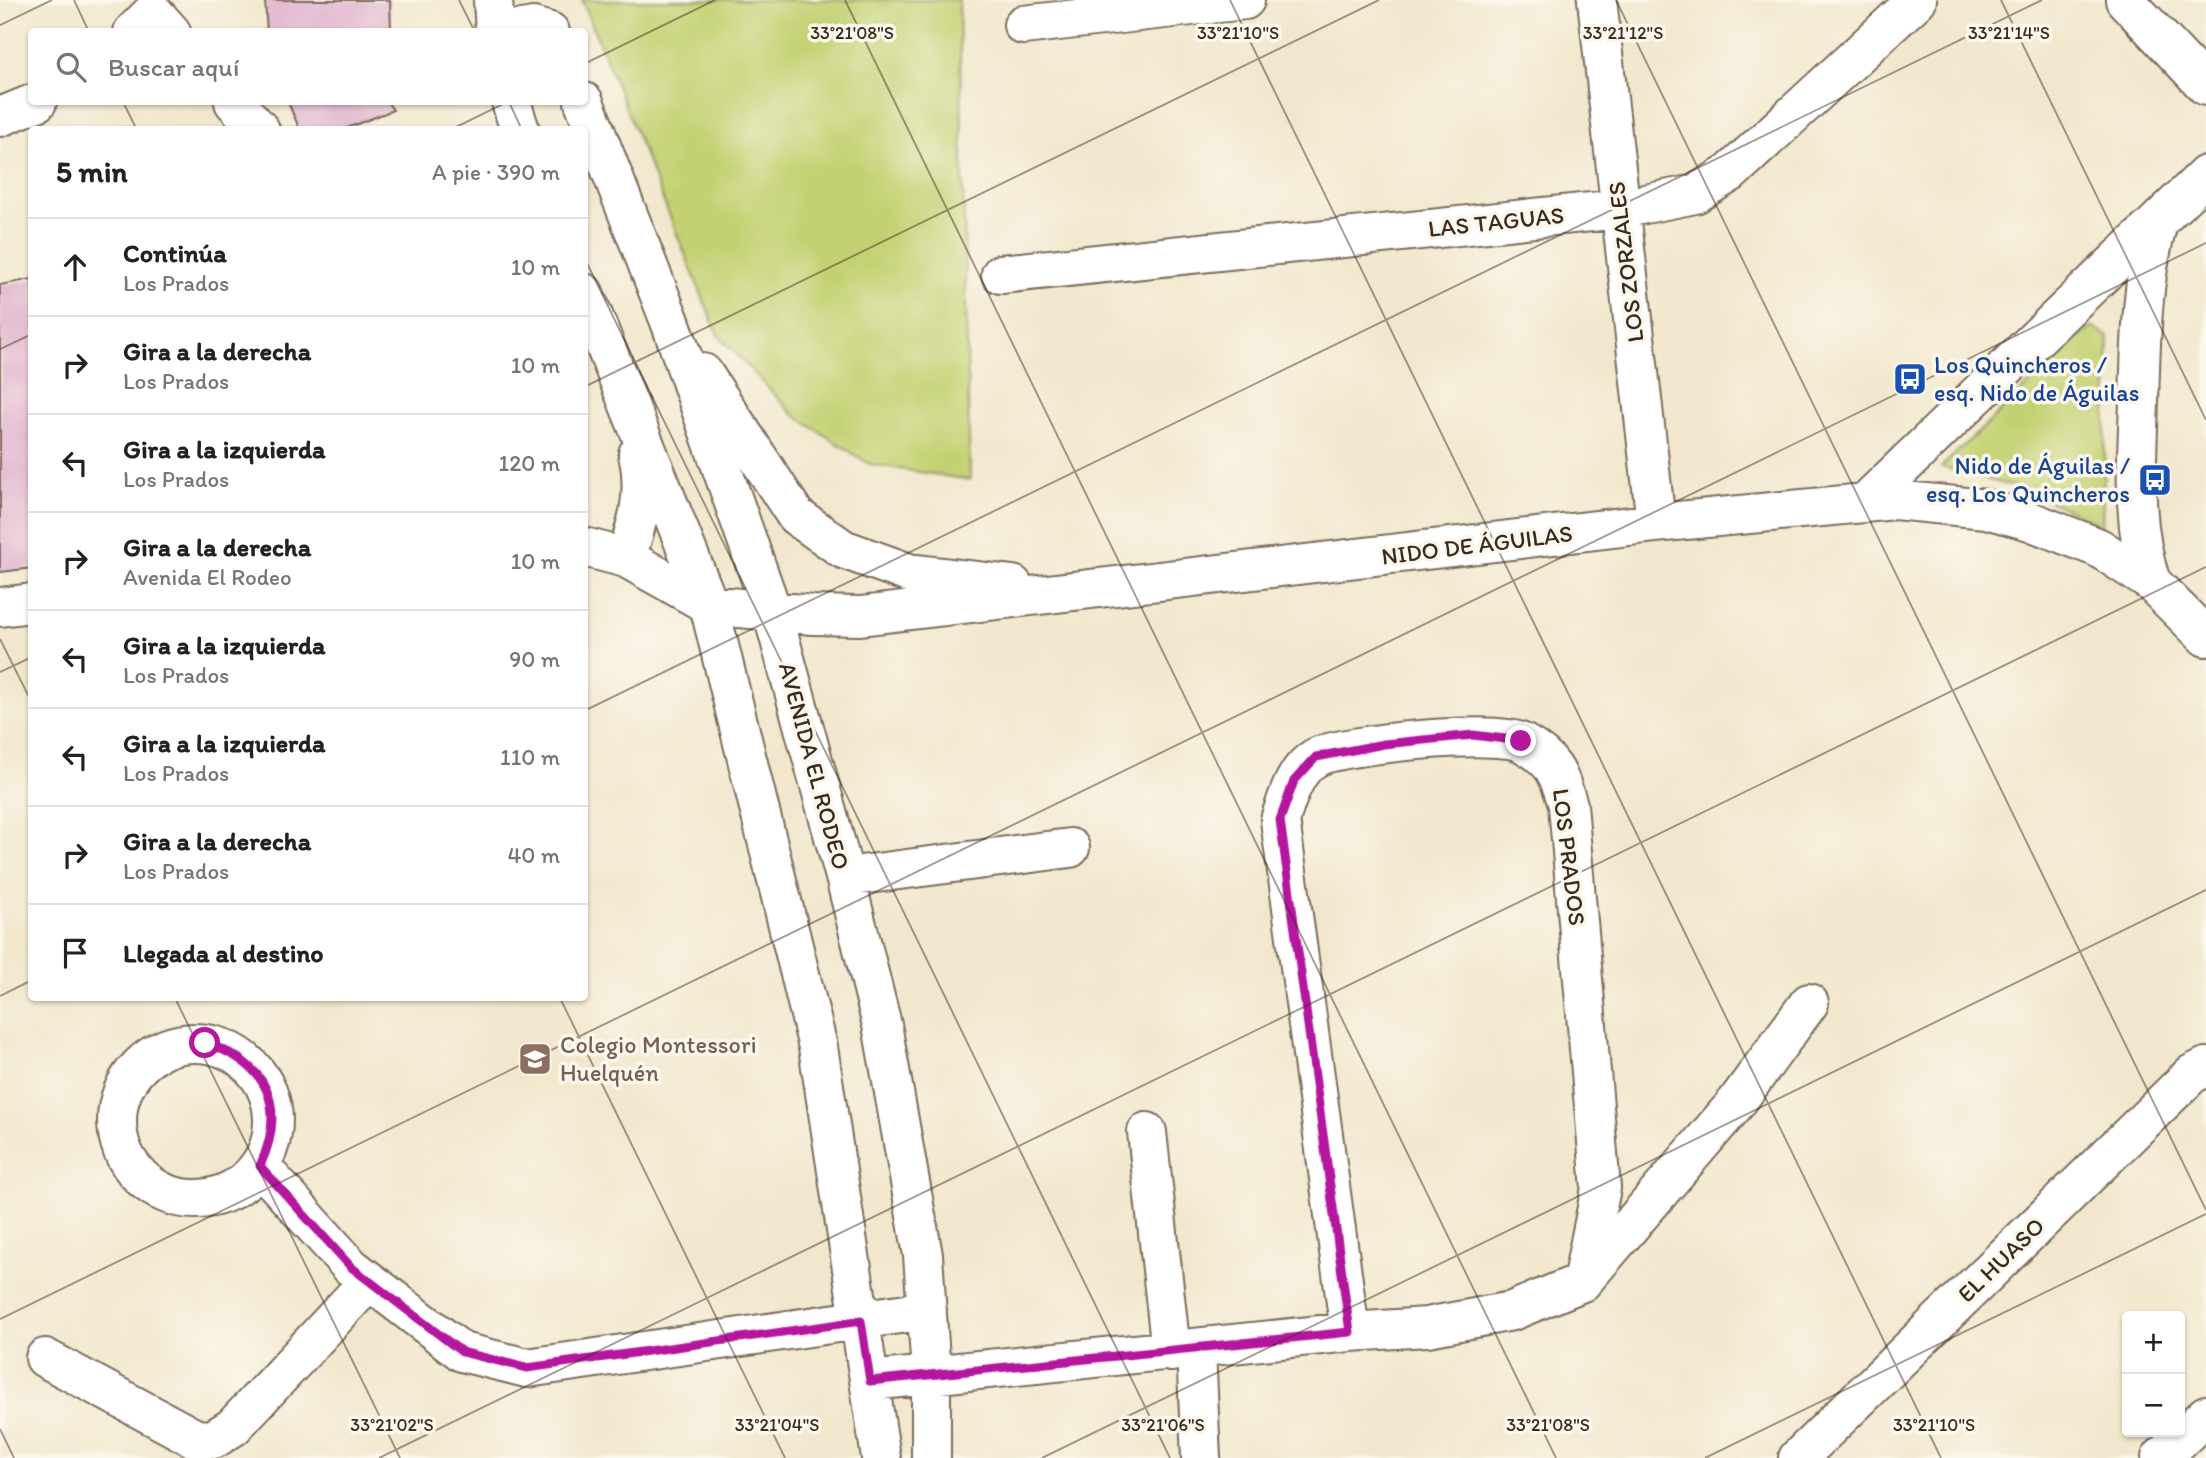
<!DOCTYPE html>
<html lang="es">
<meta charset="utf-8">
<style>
body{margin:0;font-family:Itim,sans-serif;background:#f6f6f6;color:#222}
.controls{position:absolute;right:21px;bottom:21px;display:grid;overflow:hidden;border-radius:7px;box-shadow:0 2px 5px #0004}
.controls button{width:63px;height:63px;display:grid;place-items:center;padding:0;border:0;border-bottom:2px solid #e0e0e0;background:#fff;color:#222;font:35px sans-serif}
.stop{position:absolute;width:21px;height:21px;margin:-16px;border:5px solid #b5179e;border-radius:50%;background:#fff}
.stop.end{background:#b5179e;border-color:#fff;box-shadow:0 2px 7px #0008}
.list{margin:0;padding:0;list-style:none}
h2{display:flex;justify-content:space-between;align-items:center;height:91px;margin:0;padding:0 28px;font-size:30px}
h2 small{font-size:23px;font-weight:400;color:#767676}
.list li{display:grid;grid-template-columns:46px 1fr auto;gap:21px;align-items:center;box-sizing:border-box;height:98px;padding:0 28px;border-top:2px solid #e0e0e0}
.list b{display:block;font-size:26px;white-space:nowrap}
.list p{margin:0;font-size:23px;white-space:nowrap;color:#767676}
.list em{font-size:23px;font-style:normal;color:#767676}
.icon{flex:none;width:38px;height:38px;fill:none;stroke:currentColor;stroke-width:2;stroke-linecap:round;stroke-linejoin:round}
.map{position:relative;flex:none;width:2206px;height:1458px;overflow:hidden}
.search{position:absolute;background:#fff;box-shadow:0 2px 5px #0004;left:28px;top:28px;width:560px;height:77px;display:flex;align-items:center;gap:18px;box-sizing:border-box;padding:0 24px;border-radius:7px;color:#767676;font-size:26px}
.panel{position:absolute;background:#fff;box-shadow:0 2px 5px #0004;left:28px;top:126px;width:560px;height:875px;border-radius:7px}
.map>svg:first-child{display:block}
.green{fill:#c4d172;stroke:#807e48;stroke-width:2}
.building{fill:#dfadcc}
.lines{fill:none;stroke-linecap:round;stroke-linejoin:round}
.minor-casing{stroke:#7b6c5b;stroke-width:42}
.minor{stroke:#fff;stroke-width:38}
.route{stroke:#b5179e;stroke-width:9}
.ticks{fill:none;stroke:#3b2a1e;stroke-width:2;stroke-opacity:0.45}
.labels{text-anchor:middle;stroke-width:7;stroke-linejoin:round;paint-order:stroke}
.street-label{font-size:24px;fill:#3b2a1e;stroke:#fbf7ec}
.transit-label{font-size:24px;fill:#164399;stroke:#fbf7ec;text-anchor:start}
.education-label{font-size:24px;fill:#785e54;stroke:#fbf7ec;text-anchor:start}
.ticks-label{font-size:18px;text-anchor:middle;fill:#3b2a1e;stroke:#fbf7ec;stroke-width:7;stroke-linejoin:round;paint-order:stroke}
</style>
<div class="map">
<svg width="2206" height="1458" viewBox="0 0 2206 1458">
<rect width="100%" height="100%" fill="#fbf7ec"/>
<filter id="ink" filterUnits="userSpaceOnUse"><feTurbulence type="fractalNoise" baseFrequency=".0143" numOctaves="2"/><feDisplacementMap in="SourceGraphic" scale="14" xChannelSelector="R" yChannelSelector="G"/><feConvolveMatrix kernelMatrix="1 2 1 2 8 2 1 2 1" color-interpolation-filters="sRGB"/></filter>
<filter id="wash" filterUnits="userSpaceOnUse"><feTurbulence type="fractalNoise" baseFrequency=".00686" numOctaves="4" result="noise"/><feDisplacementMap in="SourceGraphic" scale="28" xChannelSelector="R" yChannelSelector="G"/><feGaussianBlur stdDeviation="1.57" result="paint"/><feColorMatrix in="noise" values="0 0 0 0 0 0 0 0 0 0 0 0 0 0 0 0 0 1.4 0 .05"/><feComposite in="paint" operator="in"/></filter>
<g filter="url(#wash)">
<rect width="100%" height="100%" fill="#f2e7cc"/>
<!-- green -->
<path class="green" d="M 582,0 L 959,0 L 970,480 L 869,464 L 794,415 L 718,335 Z
M 2092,326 L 2109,337 L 2102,526 L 2027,490 L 1941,467 Z"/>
<g id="blocks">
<!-- building -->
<path class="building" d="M 265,0 L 390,0 L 391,32 L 267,32 Z
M 288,102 L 387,102 L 393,110 L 342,130 L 300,130 Z
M 32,279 L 32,568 L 0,572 L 0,285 Z"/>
</g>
</g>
<g filter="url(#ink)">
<use href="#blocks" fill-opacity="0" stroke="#7b6c5b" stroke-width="2"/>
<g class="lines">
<defs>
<path id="minor" d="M 493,0 L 495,32
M 1597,0 L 1656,523
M 2125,0 L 2206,86
M 1023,25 L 1245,0
M 133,32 L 153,12 L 171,32
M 508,32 L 533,27 L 550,32
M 234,102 L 260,130
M 511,102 L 520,130
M 584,102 L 671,324 L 772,611 L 845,877 L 882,1025 L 923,1255 L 931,1374 L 931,1458
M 0,117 L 37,102
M 1001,274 L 1620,209 L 1695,194 L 1730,173 L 1917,0
M 584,293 L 709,605 L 818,1047 L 881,1458
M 703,373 L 796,516 L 843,549 L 909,573 L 1013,585
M 1867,501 L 2206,175
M 584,547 L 626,558 L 709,605 L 813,615 L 860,616 L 1656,523 L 1895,500 L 1986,509 L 2030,521 L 2099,548 L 2151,582 L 2206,637
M 626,558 C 638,522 647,492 638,454
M 2151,582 C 2131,523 2137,464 2139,402 C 2141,341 2141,282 2158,222
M 0,607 L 32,603
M 845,877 L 1070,848
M117 1121a78 78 0 1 1 156 0a78 78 0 1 1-156 0Z
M 1147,1132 L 1171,1352
M 260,1166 L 351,1267 L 462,1352 L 527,1368 L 927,1310
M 1350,1332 L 1280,820 C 1287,799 1295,768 1317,757 C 1342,744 1500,729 1523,743 C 1555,761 1558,773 1568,805 L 1601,1188 L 1582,1282
M 1196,1350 L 1201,1458
M 45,1358 L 198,1440 L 214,1439 L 233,1427 L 369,1281
M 870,1381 L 1350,1332 L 1427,1327 L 1512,1311 L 1582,1282 L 1736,1103 L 1809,1003
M 1798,1458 L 2192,1074 L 2206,1067
M 2161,1458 L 2206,1415"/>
</defs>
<!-- minor casing -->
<use href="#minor" class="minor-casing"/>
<!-- minor -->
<use href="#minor" class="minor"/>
</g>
</g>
<g class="lines" filter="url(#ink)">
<!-- route -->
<path class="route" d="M 205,1043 C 268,1063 287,1106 260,1166 L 351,1267 L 462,1352 L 527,1368 L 861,1321 L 870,1381 L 1350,1332 L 1280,820 L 1294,781 L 1316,757 L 1384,744 L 1473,735 L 1521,741"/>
</g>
<!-- ticks -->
<path class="ticks" d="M 74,0 L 89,32M 459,0 L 475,32M 845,0 L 1556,1458M 1230,0 L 1941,1458M 1616,0 L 2206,1210M 2001,0 L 2206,420M 0,25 L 52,0M 584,64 L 715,0M 123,102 L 137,130M 509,102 L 522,130M 450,130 L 507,102M 584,257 L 1170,1458M 0,349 L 32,334M 584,387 L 1379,0M 0,639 L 32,703M 0,672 L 32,657M 584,711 L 2042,0M 0,996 L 32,980M 175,998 L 400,1458M 560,998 L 785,1458M 0,1319 L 2206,243M 0,1429 L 14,1458M 379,1458 L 2206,567M 1042,1458 L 2206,890M 1705,1458 L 2206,1214"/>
<!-- icons -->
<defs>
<symbol id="bus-square" viewBox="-11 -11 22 22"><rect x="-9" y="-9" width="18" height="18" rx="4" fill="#1a4fb4" stroke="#fbf7ec"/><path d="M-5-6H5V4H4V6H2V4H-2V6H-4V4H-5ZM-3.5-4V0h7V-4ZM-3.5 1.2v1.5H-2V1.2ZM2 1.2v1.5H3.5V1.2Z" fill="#fff"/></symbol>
<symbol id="school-square" viewBox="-11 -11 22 22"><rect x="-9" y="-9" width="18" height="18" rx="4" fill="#8d6e63" stroke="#fbf7ec"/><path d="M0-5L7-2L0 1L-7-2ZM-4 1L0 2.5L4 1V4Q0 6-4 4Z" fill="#fff"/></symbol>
</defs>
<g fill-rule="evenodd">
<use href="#bus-square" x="1891" y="360" width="38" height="38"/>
<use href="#bus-square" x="2136" y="461" width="38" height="38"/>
<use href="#school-square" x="516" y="1040" width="38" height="38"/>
</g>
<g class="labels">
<!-- street labels -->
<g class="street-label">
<text transform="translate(1496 222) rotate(-6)" y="8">LAS TAGUAS</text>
<text transform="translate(1626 262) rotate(-97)" y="8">LOS ZORZALES</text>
<text transform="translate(1477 545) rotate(-7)" y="8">NIDO DE ÁGUILAS</text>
<text transform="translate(814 766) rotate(75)" y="8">AVENIDA EL RODEO</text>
<text transform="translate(1569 857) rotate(83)" y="8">LOS PRADOS</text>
<text transform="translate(2001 1260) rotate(-44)" y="8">EL HUASO</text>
</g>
<!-- transit labels -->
<g class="transit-label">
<text x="1934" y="373">Los Quincheros /<tspan x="1934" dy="28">esq. Nido de Águilas</tspan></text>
<text x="2130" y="474" text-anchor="end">Nido de Águilas /<tspan x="2130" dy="28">esq. Los Quincheros</tspan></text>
</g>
<!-- education labels -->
<g class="education-label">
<text x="560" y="1053">Colegio Montessori<tspan x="560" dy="28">Huelquén</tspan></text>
</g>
</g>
<g class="ticks-label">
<text x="852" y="39">33°21'08"S</text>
<text x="1238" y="39">33°21'10"S</text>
<text x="1623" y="39">33°21'12"S</text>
<text x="2009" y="39">33°21'14"S</text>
<text x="392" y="1431">33°21'02"S</text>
<text x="777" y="1431">33°21'04"S</text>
<text x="1163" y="1431">33°21'06"S</text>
<text x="1548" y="1431">33°21'08"S</text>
<text x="1934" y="1431">33°21'10"S</text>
</g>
</svg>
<div class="controls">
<button>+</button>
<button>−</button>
</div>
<div class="stop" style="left:205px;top:1043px"></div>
<div class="stop end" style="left:1521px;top:741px"></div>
<div class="search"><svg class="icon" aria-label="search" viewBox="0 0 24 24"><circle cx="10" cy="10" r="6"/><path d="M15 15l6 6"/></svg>Buscar aquí</div>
<section class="panel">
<h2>5 min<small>A pie · 390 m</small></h2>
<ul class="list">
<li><svg class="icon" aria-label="ahead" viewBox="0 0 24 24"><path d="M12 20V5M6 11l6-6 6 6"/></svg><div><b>Continúa</b><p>Los Prados</p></div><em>10 m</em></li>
<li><svg class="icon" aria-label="right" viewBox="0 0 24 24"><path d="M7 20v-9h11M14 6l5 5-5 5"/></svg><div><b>Gira a la derecha</b><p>Los Prados</p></div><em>10 m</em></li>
<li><svg class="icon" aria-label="left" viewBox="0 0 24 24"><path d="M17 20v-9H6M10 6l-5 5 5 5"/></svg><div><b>Gira a la izquierda</b><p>Los Prados</p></div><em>120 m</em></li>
<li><svg class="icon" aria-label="right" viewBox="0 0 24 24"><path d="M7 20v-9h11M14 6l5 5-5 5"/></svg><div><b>Gira a la derecha</b><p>Avenida El Rodeo</p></div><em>10 m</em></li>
<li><svg class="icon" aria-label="left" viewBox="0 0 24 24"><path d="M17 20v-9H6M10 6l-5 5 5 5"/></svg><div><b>Gira a la izquierda</b><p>Los Prados</p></div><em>90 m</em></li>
<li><svg class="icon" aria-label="left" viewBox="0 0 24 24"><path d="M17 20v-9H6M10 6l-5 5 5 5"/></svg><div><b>Gira a la izquierda</b><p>Los Prados</p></div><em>110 m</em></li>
<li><svg class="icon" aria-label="right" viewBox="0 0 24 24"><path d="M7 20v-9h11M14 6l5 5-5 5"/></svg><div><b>Gira a la derecha</b><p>Los Prados</p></div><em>40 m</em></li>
<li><svg class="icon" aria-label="arrive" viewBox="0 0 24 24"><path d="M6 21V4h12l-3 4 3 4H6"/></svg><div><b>Llegada al destino</b></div></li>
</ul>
</section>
</div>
